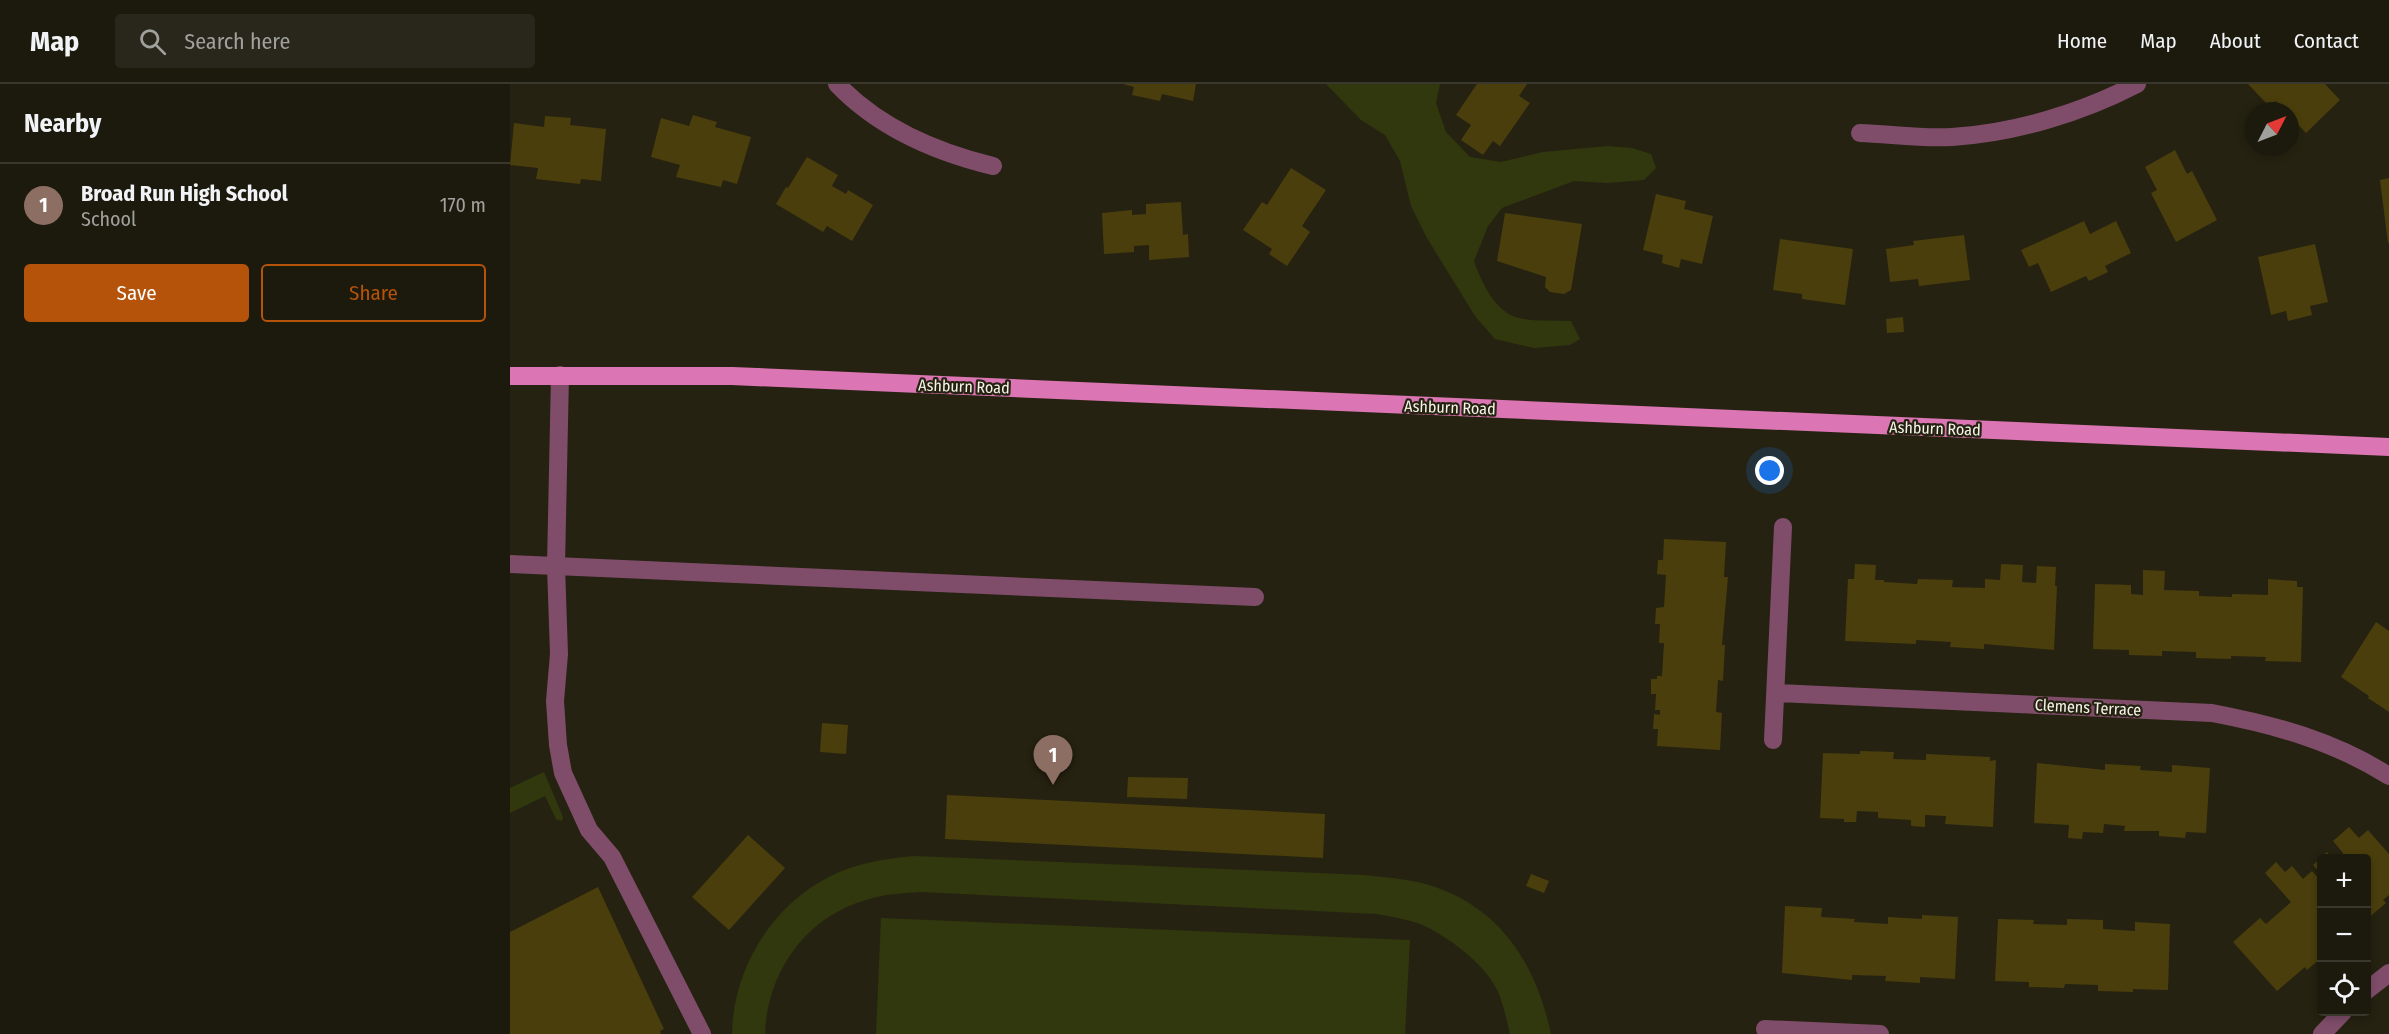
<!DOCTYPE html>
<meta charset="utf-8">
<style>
body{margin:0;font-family:"Fira Sans Condensed",sans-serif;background:#29271b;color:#f1f3f6}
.controls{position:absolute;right:18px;bottom:18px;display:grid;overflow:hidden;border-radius:6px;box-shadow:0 3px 9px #0003}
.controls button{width:54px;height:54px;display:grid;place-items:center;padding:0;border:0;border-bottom:2px solid #3a382e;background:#1c1a0d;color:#f1f3f6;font:30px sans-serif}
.compass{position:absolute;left:1735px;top:18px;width:54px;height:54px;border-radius:50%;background:#1c1a0d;box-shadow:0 3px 9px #0003;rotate:48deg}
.you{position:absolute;left:1260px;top:387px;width:21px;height:21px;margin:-15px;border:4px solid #fff;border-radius:50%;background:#1a73e8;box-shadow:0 0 0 9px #1a73e833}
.badge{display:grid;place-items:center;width:39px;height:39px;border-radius:50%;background:#b45309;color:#fff;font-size:20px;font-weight:700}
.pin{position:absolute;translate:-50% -50px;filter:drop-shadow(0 2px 3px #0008)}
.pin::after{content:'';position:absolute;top:32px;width:21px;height:18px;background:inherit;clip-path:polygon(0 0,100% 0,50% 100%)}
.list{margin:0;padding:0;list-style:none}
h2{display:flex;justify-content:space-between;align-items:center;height:78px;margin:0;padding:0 24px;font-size:26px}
h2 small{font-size:20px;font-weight:400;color:#a0a19d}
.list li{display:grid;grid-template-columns:39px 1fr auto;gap:18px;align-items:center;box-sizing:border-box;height:84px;padding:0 24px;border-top:2px solid #3a382e}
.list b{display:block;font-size:22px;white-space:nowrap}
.list p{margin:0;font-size:20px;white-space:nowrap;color:#a0a19d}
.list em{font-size:20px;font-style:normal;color:#a0a19d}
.actions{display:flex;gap:12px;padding:18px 24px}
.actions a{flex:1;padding:14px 0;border:2px solid #b45309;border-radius:6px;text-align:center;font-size:21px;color:#b45309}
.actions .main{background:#b45309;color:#fff}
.icon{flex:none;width:33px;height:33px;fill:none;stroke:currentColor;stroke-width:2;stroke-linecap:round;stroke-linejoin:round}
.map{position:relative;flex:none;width:1879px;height:950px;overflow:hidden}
header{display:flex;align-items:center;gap:36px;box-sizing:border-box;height:84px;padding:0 30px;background:#1c1a0d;border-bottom:2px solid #3a382e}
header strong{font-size:28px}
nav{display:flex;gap:33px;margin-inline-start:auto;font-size:21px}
.search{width:420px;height:54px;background:#29271b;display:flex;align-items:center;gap:15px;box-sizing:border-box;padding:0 21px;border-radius:6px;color:#a0a19d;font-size:22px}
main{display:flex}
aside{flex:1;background:#1c1a0d}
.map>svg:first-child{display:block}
.green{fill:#31380e}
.building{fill:#4a3e0c}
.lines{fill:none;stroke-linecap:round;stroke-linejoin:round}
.minor{stroke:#7f4d6a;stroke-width:18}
.major{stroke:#dc75b4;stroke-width:18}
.labels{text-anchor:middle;stroke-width:4.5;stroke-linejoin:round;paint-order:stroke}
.street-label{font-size:16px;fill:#f5f3e8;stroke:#262211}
</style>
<header>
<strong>Map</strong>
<div class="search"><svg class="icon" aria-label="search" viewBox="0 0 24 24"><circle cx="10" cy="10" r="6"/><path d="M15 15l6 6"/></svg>Search here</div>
<nav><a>Home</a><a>Map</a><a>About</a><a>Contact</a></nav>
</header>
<main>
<aside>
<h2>Nearby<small></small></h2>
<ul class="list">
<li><span class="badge" style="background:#8d6e63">1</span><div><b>Broad Run High School</b><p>School</p></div><em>170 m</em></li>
</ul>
<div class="actions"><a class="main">Save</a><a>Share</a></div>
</aside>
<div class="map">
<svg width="1879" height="950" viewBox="0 0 1879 950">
<rect width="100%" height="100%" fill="#262211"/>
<!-- green -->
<path class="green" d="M 816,0 L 930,0 L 926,19 L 936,48 L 960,73 L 991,78 L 1033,68 L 1097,62 L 1122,64 L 1141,70 L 1146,84 L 1134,96 L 1098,99 L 1064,97 L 992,124 L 978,142 L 964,177 C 971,197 985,229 1009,234 C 1025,238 1044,236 1061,237 L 1070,255 L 1060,261 L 1024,264 L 985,255 L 965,232 L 917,154 L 901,122 L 890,77 L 875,51 L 851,36 Z
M 34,688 L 53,733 L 52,737 L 46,735 L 35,712 L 0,729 L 0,704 Z
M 405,772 L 855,791 C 879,794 904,795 928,804 C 994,828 1027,884 1041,950 L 1000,950 C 997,937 994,923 989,910 C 978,883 945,858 919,844 C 903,836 884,833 866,830 L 411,808 C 393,809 374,810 356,816 C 296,833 257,888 255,950 L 222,950 C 223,879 269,810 337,785 C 359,777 382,774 405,772 Z
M 371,834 L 900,856 L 895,950 L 366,950 Z"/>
<!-- building -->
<path class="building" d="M 613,0 L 686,0 L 683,17 L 652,10 L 650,17 L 622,11 L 624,3 Z
M 967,0 L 1017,0 L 1009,12 L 1020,19 L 990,62 L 983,57 L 973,71 L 951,56 L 961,41 L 946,31 Z
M 1738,0 L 1815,0 L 1830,16 L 1796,49 L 1780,32 L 1780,27 L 1775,27 L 1766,17 L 1759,22 Z
M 183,31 L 207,38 L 205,43 L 241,53 L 227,100 L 213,96 L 211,103 L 166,93 L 170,81 L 141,73 L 151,34 L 179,42 Z
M 35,32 L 61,34 L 60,41 L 96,45 L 91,97 L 71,95 L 70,100 L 26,95 L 28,84 L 0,81 L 4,39 L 34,43 Z
M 1665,66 L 1677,90 L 1682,87 L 1707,136 L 1666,158 L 1641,109 L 1647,106 L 1635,83 Z
M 297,73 L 328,91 L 322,102 L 336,110 L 338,106 L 363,121 L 342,157 L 317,142 L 313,148 L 266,120 L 276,103 L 278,104 Z
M 781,84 L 816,106 L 792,142 L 800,148 L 777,182 L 759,170 L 762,165 L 733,146 L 752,118 L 757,121 Z
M 1879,94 L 1879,159 L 1878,159 L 1870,96 Z
M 1146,110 L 1176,117 L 1174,125 L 1203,132 L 1192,180 L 1171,175 L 1169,184 L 1152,179 L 1153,171 L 1133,166 Z
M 671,118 L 673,151 L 678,150 L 679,173 L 639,176 L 639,161 L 624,162 L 624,168 L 594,170 L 592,129 L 622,126 L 622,131 L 636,130 L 636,120 Z
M 995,129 L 1072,140 L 1061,206 L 1054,210 L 1040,208 L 1035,203 L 1036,193 L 987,177 Z
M 1574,137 L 1580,150 L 1606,137 L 1621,169 L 1595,182 L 1598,188 L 1579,197 L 1576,192 L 1541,208 L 1528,179 L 1519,183 L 1511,166 Z
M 1454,151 L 1460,196 L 1409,202 L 1408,195 L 1380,198 L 1376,165 L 1404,161 L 1403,157 Z
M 1270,155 L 1343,165 L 1335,221 L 1292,215 L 1292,210 L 1263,206 Z
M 1805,160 L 1818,218 L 1800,222 L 1802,231 L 1778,237 L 1776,227 L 1761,231 L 1748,173 Z
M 1393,233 L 1394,248 L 1377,249 L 1376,235 Z
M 1154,455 L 1216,458 L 1214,493 L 1218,493 L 1212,561 L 1215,561 L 1213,597 L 1208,596 L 1206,628 L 1212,629 L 1210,666 L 1147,662 L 1148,645 L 1143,645 L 1144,630 L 1150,631 L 1150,626 L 1145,626 L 1146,610 L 1141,610 L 1141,595 L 1147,595 L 1147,592 L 1152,592 L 1154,559 L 1149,559 L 1150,540 L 1145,540 L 1146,524 L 1154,523 L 1156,491 L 1147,490 L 1148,476 L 1153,476 Z
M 1345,480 L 1366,481 L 1365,496 L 1374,496 L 1374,498 L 1407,500 L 1408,495 L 1443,496 L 1442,503 L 1475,504 L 1475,495 L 1490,496 L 1491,480 L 1513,481 L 1512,498 L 1526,499 L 1527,482 L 1546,483 L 1545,502 L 1547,502 L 1544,566 L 1474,560 L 1474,565 L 1440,563 L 1441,558 L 1406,556 L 1406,560 L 1335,557 L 1338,495 L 1344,495 Z
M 1633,486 L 1655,487 L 1654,506 L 1689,507 L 1689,512 L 1722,513 L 1722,510 L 1758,511 L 1758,495 L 1787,497 L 1787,503 L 1793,503 L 1791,578 L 1755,577 L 1756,573 L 1721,572 L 1721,575 L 1686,574 L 1686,568 L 1652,567 L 1652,572 L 1619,571 L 1619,566 L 1583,565 L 1585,500 L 1621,501 L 1621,510 L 1633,511 Z
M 1866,538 L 1879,547 L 1879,628 L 1858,614 L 1859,612 L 1831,593 Z
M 312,639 L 338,641 L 336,670 L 310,668 Z
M 1350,667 L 1384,668 L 1383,675 L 1416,676 L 1416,670 L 1480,673 L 1480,677 L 1486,676 L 1483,743 L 1435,740 L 1436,732 L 1415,731 L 1415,743 L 1401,742 L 1401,736 L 1368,734 L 1368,728 L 1347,727 L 1346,738 L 1334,738 L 1334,735 L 1310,734 L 1313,669 L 1350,670 Z
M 1527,679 L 1595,686 L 1595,680 L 1631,682 L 1630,686 L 1662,688 L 1662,681 L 1700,684 L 1696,749 L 1676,748 L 1675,754 L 1649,752 L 1649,747 L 1614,747 L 1615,742 L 1594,740 L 1593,749 L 1573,748 L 1572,755 L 1558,754 L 1559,741 L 1524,739 Z
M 618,693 L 678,694 L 677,715 L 617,713 Z
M 437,711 L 815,730 L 813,774 L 435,755 Z
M 1839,743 L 1849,754 L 1858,746 L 1879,770 L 1879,811 L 1873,816 L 1876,819 L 1856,836 L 1856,774 L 1832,774 L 1833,769 L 1823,757 Z
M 238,751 L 275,784 L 219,846 L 182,813 Z
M 1817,768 L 1822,774 L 1812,774 L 1812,791 L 1803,781 Z
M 1766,778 L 1775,788 L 1782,782 L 1793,795 L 1802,787 L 1810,796 L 1812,794 L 1812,873 L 1797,886 L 1795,883 L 1767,907 L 1723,858 L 1750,834 L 1756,840 L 1781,818 L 1755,789 Z
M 1021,790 L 1039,797 L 1034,809 L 1016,802 Z
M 88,803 L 154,945 L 150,947 L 151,950 L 0,950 L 0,848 Z
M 1275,822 L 1312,824 L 1311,833 L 1345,835 L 1344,838 L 1378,840 L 1378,833 L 1412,835 L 1412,831 L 1448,833 L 1445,895 L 1410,893 L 1410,899 L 1375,897 L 1376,892 L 1342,891 L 1342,896 L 1272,889 Z
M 1488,835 L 1524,836 L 1523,840 L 1557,841 L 1557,835 L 1593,836 L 1593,845 L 1625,847 L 1625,838 L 1660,840 L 1658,906 L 1623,905 L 1623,908 L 1588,907 L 1588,901 L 1555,900 L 1554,904 L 1519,903 L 1519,898 L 1485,897 Z"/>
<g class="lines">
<!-- minor -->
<path class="minor" d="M 327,0 C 368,43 425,68 483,82
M 1350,49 C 1379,50 1413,55 1442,53 C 1505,49 1571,29 1627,0
M 50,291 L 46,482 L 49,570 L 45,617 L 48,661 L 53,689 L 79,746 L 102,773 L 192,950
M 0,480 L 745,513
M 1266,609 L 1702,629 C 1765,641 1824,657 1879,692
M 1263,656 L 1273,443
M 1856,907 L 1879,889
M 1255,945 L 1370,950
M 1812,950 L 1833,928"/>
<!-- major -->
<path class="major" d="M 0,292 L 222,292 L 1879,363"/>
</g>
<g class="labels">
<!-- street labels -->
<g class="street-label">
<text transform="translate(454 302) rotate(2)" y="6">Ashburn Road</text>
<text transform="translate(940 323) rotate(2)" y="6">Ashburn Road</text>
<text transform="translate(1425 344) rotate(2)" y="6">Ashburn Road</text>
<text transform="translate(1578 623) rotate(3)" y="6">Clemens Terrace</text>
</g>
</g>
</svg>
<div class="controls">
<button>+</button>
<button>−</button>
<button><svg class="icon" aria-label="locate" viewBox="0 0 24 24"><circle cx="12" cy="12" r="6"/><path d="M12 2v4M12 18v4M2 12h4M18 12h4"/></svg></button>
</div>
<svg class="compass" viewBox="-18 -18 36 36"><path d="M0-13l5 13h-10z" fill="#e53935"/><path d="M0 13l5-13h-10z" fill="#a0a19d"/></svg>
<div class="you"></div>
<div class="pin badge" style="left:543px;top:701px;background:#8d6e63">1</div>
</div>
</main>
